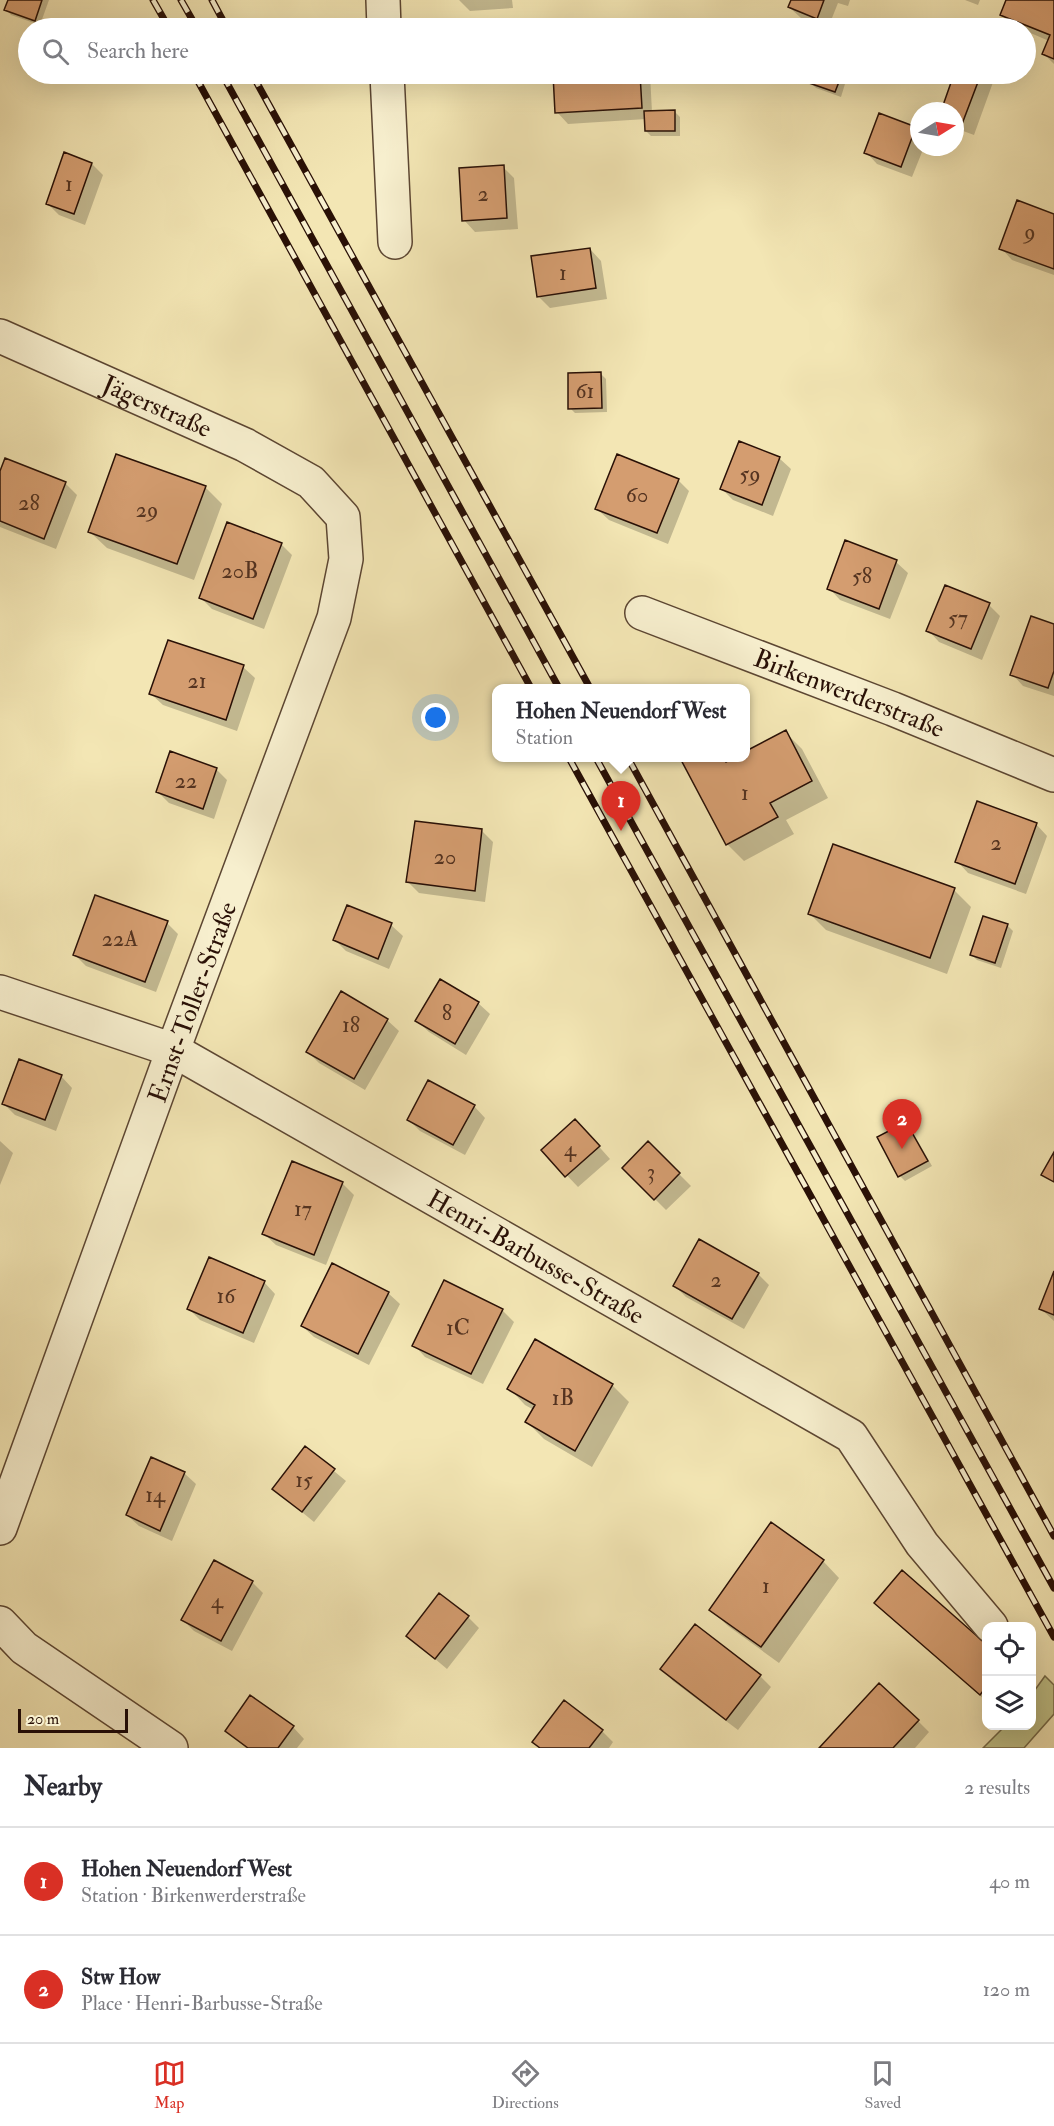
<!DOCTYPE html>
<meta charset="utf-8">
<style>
body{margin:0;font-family:"IM FELL Double Pica",serif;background:#f7f7f7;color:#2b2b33}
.controls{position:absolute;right:18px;bottom:18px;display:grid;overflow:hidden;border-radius:12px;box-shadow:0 6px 24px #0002}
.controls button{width:54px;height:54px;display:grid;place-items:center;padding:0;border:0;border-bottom:2px solid #e1e1e2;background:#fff;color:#2b2b33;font:30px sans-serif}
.compass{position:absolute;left:910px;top:102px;width:54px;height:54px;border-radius:50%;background:#fff;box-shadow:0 6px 24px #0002;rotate:79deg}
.scale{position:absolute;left:18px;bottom:15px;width:110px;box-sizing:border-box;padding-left:6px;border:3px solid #291006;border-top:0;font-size:16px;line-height:21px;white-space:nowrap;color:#291006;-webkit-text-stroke:4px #f7efce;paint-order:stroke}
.you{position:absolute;left:436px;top:718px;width:21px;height:21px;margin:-15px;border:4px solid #fff;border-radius:50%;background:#1a73e8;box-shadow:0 0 0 9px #1a73e833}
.badge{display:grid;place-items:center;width:39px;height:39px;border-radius:50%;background:#d93025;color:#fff;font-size:20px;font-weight:700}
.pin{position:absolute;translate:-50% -50px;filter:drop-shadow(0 2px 3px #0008)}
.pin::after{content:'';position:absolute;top:32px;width:21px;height:18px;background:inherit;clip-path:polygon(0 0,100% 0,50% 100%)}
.popup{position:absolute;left:492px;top:684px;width:258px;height:78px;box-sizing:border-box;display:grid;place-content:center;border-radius:12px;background:#fff;filter:drop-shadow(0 2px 4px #0005);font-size:20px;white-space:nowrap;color:#7c7c81}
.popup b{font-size:22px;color:#2b2b33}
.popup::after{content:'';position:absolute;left:50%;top:100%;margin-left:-12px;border:12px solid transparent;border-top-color:#fff}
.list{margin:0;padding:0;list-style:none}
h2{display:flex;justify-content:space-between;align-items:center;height:78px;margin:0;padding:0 24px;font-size:26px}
h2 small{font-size:20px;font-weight:400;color:#7c7c81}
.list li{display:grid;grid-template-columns:39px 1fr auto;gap:18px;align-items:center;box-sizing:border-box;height:108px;padding:0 24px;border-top:2px solid #e1e1e2}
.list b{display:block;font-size:22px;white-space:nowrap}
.list p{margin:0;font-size:20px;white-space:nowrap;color:#7c7c81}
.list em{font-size:20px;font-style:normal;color:#7c7c81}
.icon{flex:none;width:33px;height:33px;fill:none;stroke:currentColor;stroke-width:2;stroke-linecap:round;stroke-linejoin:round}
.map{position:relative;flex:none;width:1054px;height:1748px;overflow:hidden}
.search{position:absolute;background:#fff;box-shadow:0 6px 24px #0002;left:18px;right:18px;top:18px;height:66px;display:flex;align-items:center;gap:15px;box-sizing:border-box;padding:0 21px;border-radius:33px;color:#7c7c81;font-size:22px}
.sheet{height:294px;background:#fff}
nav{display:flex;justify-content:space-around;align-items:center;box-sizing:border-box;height:84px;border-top:2px solid #e1e1e2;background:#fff;font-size:16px;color:#7c7c81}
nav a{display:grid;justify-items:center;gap:3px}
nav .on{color:#d93025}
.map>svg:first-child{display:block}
.green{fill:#c2c389;stroke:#766a48;stroke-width:1.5}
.shadow{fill:#0003}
.building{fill:#d49d70;stroke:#291006;stroke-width:1.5}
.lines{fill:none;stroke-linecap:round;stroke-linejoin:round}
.minor-casing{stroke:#5c4632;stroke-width:36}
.minor{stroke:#f7efce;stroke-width:33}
.rail-casing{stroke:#291006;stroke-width:7}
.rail{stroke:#f7efce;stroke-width:4.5;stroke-dasharray:14;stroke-linecap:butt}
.labels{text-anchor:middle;stroke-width:5;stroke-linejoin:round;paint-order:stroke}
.number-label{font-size:22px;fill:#543320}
.street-label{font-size:26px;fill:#291006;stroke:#f7efce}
</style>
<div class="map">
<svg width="1054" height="1748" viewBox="0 0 1054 1748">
<rect width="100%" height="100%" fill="#f3e6b4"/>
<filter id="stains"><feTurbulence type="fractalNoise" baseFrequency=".00333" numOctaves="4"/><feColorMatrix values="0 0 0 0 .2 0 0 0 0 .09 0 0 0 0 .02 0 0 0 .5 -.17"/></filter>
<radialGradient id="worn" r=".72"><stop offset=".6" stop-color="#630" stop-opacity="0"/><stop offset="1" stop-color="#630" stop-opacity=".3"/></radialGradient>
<!-- green -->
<path class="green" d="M 1045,1676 L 1054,1685 L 1054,1714 L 1024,1748 L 983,1748 L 1005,1726 L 1032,1726 L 1032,1694 Z"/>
<!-- shadow -->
<path class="shadow" d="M 9,0 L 49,0 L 40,25 L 11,15 L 6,9 Z
M 459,0 L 512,0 L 513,8 L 470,11 Z
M 792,0 L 850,0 L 848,6 L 838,3 L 828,28 L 801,18 L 789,7 Z
M 965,0 L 980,0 L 978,5 Z
M 1008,0 L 1054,0 L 1054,64 L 1044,54 L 1049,41 L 1026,31 L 1026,28 L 1014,26 L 1002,15 Z
M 555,74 L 650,74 L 652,112 L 675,112 L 680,117 L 680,136 L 651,136 L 646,131 L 646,119 L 568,124 L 557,112 Z
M 814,74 L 848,74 L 841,97 L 816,88 L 811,83 Z
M 956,74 L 996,74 L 974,135 L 955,128 L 955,111 L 942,111 Z
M 915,128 L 919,133 L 919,147 L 924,147 L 912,177 L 877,164 L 866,152 Z
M 92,164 L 103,175 L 85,225 L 59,215 L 48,204 Z
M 503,167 L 514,178 L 518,229 L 475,232 L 464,220 Z
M 1054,215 L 1054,275 L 1012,260 L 1001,248 Z
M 590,249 L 601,261 L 607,299 L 550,308 L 538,296 Z
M 600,373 L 606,379 L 607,412 L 575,413 L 570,408 Z
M 779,458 L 791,469 L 773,516 L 733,500 L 722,489 Z
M 0,475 L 65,483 L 77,495 L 56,549 L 0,527 Z
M 678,480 L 689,491 L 668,544 L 609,520 L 597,509 Z
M 205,487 L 222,504 L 194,580 L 107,548 L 90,532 Z
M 281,544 L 292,555 L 264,629 L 212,609 L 201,598 Z
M 896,562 L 908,573 L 890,619 L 840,600 L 829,588 Z
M 989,605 L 1000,616 L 982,660 L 939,642 L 928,630 Z
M 1054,626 L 1054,696 L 1023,686 L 1012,674 Z
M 243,667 L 255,678 L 237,731 L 163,705 L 151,694 Z
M 785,732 L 802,749 L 828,798 L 786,820 L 794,834 L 744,861 L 727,844 L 682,758 L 730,758 L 732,760 L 737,758 L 746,758 L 746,753 Z
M 216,769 L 227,780 L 214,819 L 169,803 L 158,792 Z
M 1036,824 L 1047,836 L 1026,894 L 968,873 L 957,861 Z
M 482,831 L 493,842 L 485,902 L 419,893 L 408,882 Z
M 954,890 L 971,907 L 947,974 L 826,930 L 810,914 Z
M 167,923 L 178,934 L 156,992 L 86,966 L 75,955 Z
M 391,925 L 403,936 L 389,969 L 346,951 L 335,940 Z
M 1007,925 L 1013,931 L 1001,968 L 977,960 L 972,955 Z
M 341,993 L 387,1020 L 399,1031 L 365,1090 L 319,1063 L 308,1052 Z
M 478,1003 L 490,1014 L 466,1055 L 429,1032 L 417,1021 Z
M 61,1076 L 72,1088 L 56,1131 L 15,1115 L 4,1104 Z
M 474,1106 L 485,1118 L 465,1155 L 420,1131 L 409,1120 Z
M 906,1123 L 911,1129 L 932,1166 L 905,1181 L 900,1176 Z
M 586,1132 L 610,1159 L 578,1187 L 543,1150 Z
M 0,1141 L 13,1153 L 0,1185 Z
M 648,1143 L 691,1186 L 666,1210 L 624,1168 Z
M 342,1183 L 354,1195 L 326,1265 L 276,1245 L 264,1234 Z
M 758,1274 L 769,1285 L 744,1329 L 686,1297 L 675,1286 Z
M 1054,1275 L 1054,1321 L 1041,1309 Z
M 264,1282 L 275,1294 L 254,1343 L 200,1320 L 189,1309 Z
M 388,1293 L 400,1304 L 369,1365 L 314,1337 L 302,1326 Z
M 502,1310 L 514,1322 L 483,1384 L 425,1357 L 414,1345 Z
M 612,1385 L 629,1402 L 592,1467 L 544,1439 L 527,1422 L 534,1410 L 525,1405 L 509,1388 Z
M 306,1448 L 346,1481 L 314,1522 L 274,1489 Z
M 184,1473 L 196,1484 L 172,1541 L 139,1526 L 127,1515 Z
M 823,1561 L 839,1578 L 779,1663 L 728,1626 L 711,1610 Z
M 902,1572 L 986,1646 L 986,1701 L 876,1603 Z
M 252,1582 L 263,1593 L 232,1651 L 194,1631 L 183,1620 Z
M 468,1617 L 479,1628 L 447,1669 L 408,1636 Z
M 662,1669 L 760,1676 L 771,1687 L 738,1730 L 673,1681 Z
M 918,1721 L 929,1732 L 915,1748 L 821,1748 Z
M 293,1727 L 304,1739 L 297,1748 L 246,1748 L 227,1731 Z
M 602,1731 L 613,1742 L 609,1748 L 540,1748 Z"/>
<!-- building -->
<path class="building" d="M 8,0 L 42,0 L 35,21 L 4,10 Z
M 791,0 L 824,0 L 817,19 L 788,7 Z
M 1006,0 L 1054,0 L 1054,59 L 1042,54 L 1050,35 L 1000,15 Z
M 553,74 L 640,74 L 642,108 L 555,113 Z
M 812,74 L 842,74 L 835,92 L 809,83 Z
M 954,74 L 981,74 L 962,124 L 955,122 L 955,111 L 941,111 Z
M 675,110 L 675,131 L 645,131 L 644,111 Z
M 879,113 L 916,127 L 901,167 L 864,153 Z
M 64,152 L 92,163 L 74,214 L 46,204 Z
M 504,165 L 507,218 L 462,221 L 459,168 Z
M 1017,200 L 1054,214 L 1054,269 L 999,249 Z
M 590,248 L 596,288 L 537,297 L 531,256 Z
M 601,372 L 602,408 L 568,409 L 568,373 Z
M 739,441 L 780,457 L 762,505 L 720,489 Z
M 116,454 L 206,486 L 177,564 L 88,532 Z
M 617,454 L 679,479 L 657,533 L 595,509 Z
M 5,458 L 66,482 L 44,539 L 0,521 L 0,471 Z
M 227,522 L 282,543 L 253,619 L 199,598 Z
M 845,540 L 897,560 L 879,609 L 827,589 Z
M 945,585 L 990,603 L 971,649 L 926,631 Z
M 1031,616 L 1054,624 L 1054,671 L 1048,688 L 1010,675 Z
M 168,640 L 244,665 L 226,720 L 149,694 Z
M 786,730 L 812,781 L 770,803 L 778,817 L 726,845 L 680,758 L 723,758 L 726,762 L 733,758 L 746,758 L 746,751 Z
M 170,751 L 217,768 L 203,809 L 156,792 Z
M 977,801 L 1037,823 L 1015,884 L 955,862 Z
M 415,821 L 482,829 L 475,891 L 406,882 Z
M 833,844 L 955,888 L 930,958 L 808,914 Z
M 95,895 L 168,921 L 145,982 L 73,955 Z
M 347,905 L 392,923 L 378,959 L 333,940 Z
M 983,916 L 1008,924 L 995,963 L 970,955 Z
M 440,979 L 479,1002 L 455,1044 L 415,1021 Z
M 341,991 L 388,1019 L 354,1079 L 306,1052 Z
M 19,1059 L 62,1075 L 45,1120 L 2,1104 Z
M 428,1080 L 475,1105 L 453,1145 L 407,1120 Z
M 575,1119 L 600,1146 L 565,1177 L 541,1150 Z
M 906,1122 L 928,1161 L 898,1177 L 877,1137 Z
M 648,1141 L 680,1173 L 654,1200 L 622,1168 Z
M 1054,1152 L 1054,1182 L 1041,1175 Z
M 292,1161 L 343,1182 L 314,1255 L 262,1234 Z
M 699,1239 L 759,1273 L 732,1319 L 673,1286 Z
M 209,1257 L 265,1281 L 243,1333 L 187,1309 Z
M 332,1263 L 389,1292 L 358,1354 L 301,1326 Z
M 1054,1271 L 1054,1315 L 1039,1309 Z
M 444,1280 L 503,1309 L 471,1374 L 412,1346 Z
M 535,1339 L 613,1384 L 575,1451 L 525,1422 L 535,1405 L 507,1389 Z
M 305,1446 L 335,1469 L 302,1512 L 272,1489 Z
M 151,1457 L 185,1472 L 160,1531 L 126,1515 Z
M 771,1522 L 824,1560 L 761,1647 L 709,1610 Z
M 214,1560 L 253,1581 L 221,1641 L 181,1620 Z
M 902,1570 L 986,1644 L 986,1687 L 980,1695 L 874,1603 Z
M 439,1593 L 469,1616 L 435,1659 L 406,1636 Z
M 695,1624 L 761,1675 L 726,1720 L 660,1669 Z
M 879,1683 L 919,1720 L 893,1748 L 819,1748 Z
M 250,1695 L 294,1726 L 278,1748 L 248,1748 L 225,1731 Z
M 564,1700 L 603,1730 L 589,1748 L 540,1748 L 532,1742 Z"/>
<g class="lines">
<defs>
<g id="minor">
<path d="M 383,0 L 384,28"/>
<path d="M 387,74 L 395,242"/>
<path id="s1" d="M 0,336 L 245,445 L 311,482 L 343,517 L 346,559 L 334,618 L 173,1050 L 0,1528"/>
<path id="s2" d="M 642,613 L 893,709 L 1054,775"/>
<path id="s3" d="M 0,992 L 173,1050 L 851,1436 L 922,1544 L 991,1626"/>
<path d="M 0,1623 L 24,1648 L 171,1748"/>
</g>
</defs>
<!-- minor casing -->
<use href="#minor" class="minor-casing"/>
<!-- minor -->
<use href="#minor" class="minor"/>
<defs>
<path id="rail" d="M 153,0 L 169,28
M 181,0 L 197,28
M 212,0 L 227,28
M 194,74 L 531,688
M 222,74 L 559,688
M 252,74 L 590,688
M 569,758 L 1054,1637
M 596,758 L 1054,1588
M 628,758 L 1054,1536"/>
</defs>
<!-- rail casing -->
<use href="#rail" class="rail-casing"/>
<!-- rail -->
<use href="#rail" class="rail"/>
</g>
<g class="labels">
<!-- number labels -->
<g class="number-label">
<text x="69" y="191">1</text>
<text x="483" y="201">2</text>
<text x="1030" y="239">9</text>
<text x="563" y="280">1</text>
<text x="585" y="398">61</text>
<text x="750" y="481">59</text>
<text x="637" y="502">60</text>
<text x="29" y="510">28</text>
<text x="147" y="517">29</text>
<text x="240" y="578">20B</text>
<text x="862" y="583">58</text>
<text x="958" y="625">57</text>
<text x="197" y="688">21</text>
<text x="186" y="788">22</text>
<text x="745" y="800">1</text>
<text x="996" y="850">2</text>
<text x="445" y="864">20</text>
<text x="120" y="946">22A</text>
<text x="447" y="1020">8</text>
<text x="351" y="1032">18</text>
<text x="570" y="1156">4</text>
<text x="651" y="1179">3</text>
<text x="303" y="1216">17</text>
<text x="716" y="1287">2</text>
<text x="226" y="1303">16</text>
<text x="458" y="1335">1C</text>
<text x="563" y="1405">1B</text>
<text x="304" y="1487">15</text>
<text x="155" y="1502">14</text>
<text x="766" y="1593">1</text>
<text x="217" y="1608">4</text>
</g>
<!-- street labels -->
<g class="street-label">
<text dy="9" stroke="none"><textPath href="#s1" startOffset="172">Jägerstraße</textPath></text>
<text dy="9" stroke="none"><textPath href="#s2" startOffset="222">Birkenwerderstraße</textPath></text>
<text transform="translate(192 1002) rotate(-70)" y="9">Ernst-Toller-Straße</text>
<text dy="9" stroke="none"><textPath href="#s3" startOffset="600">Henri-Barbusse-Straße</textPath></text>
</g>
</g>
<rect width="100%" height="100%" filter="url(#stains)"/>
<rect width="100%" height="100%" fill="url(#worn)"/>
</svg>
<div class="controls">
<button><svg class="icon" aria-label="locate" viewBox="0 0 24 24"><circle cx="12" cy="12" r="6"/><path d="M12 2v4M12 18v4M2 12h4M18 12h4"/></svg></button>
<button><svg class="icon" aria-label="layers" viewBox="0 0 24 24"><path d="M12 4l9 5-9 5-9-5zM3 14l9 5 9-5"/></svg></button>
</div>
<svg class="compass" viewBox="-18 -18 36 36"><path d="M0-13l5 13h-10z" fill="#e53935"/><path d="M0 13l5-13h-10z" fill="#7c7c81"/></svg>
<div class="scale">20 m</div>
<div class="you"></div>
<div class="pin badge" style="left:621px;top:831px">1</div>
<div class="popup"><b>Hohen Neuendorf West</b>Station</div>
<div class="pin badge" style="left:902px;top:1149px">2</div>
<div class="search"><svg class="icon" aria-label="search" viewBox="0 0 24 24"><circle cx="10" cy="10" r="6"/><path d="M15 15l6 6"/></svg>Search here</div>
</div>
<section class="sheet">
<h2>Nearby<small>2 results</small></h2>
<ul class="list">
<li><span class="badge">1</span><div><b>Hohen Neuendorf West</b><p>Station · Birkenwerderstraße</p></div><em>40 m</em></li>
<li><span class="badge">2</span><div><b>Stw How</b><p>Place · Henri-Barbusse-Straße</p></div><em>120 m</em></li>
</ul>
</section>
<nav>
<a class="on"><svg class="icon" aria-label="map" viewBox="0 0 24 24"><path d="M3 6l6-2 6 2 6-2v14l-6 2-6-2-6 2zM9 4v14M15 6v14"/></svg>Map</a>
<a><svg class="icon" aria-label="directions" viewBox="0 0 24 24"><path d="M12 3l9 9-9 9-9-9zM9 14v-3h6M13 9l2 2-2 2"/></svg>Directions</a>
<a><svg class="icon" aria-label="saved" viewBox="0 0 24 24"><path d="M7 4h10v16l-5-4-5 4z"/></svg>Saved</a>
</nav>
